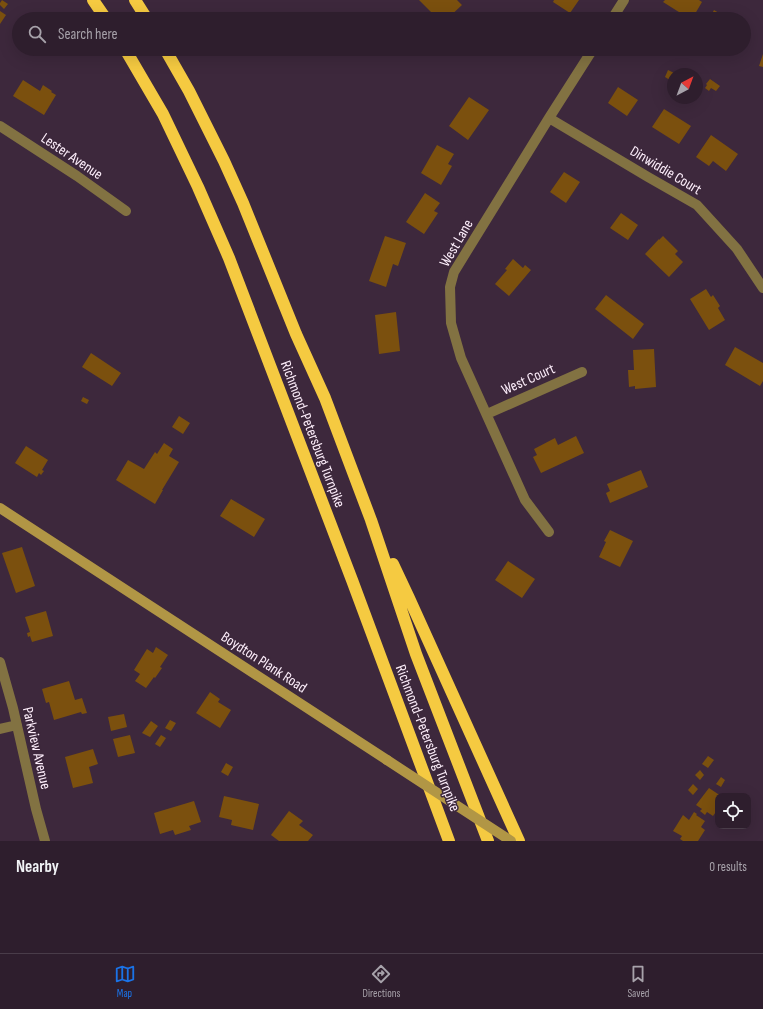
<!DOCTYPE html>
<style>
body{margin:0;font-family:"Sofia Sans Condensed",sans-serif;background:#362735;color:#f1f3f6}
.controls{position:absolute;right:12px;bottom:12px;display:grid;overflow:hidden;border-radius:8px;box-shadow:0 4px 16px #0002}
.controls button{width:36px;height:36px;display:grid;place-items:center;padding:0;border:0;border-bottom:1px solid #493c49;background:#2e1e2d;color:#f1f3f6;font:20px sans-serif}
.compass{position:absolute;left:667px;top:68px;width:36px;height:36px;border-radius:50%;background:#2e1e2d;box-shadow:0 4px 16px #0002;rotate:41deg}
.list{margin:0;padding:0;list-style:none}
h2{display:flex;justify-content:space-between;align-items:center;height:52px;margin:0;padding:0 16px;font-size:17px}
h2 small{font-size:13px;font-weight:400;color:#a7a2aa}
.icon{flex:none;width:22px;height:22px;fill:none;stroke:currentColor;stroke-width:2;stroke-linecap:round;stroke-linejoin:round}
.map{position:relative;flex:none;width:763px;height:841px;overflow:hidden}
.search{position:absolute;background:#2e1e2d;box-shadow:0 4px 16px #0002;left:12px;right:12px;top:12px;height:44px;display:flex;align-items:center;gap:10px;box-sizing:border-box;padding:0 14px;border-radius:22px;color:#a7a2aa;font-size:15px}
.sheet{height:112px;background:#2e1e2d}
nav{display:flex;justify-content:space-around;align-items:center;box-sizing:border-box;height:56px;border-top:1px solid #493c49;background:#2e1e2d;font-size:11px;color:#a7a2aa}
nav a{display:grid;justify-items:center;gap:2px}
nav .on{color:#1a73e8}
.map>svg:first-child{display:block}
.building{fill:#7b500e}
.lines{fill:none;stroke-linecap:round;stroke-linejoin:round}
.street{stroke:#827242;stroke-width:10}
.secondary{stroke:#b19645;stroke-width:10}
.highway{stroke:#f5ca41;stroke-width:12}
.secondary-bridge{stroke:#b19645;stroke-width:10}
.labels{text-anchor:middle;stroke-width:3;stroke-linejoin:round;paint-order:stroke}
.street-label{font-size:15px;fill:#fdeefb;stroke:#3d283c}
</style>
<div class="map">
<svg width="763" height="841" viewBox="0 0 763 841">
<rect width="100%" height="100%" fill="#3d283c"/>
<!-- building -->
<path class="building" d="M 2,0 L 8,4 L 4,9 L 0,5 L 0,3 Z
M 419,0 L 457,0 L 462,5 L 447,19 L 438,19 Z
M 554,0 L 579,0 L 570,13 L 553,2 Z
M 665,0 L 699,0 L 702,2 L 692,19 L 690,19 L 663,2 Z
M 714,10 L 729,19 L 709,19 Z
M 0,11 L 6,15 L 0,24 Z
M 763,54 L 763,67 L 759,66 Z
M 668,70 L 676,74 L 673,74 L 673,82 L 665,77 Z
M 710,79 L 720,86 L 716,91 L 711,88 L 709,91 L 705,88 L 707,85 L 706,84 Z
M 23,80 L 40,91 L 43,85 L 52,91 L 51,92 L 56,95 L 44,115 L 13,96 Z
M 618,87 L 638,100 L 627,116 L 608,103 Z
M 469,97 L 489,110 L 468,140 L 449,126 Z
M 664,109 L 691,126 L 679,144 L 652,127 Z
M 711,135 L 738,154 L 726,171 L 713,161 L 709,166 L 696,157 Z
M 437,145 L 454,154 L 448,164 L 452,166 L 441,185 L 421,173 Z
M 564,172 L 580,182 L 566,203 L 550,192 Z
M 425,193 L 440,203 L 434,211 L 438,213 L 424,234 L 406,222 Z
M 621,213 L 638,225 L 628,240 L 610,228 Z
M 385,236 L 406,243 L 398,266 L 393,264 L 386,287 L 369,281 Z
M 663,236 L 678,251 L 675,254 L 683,262 L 669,277 L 645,254 L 659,239 L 659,240 Z
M 513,259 L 523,268 L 525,265 L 531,270 L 509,296 L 495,284 L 507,270 L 505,269 Z
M 706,289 L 711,297 L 713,295 L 720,306 L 718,308 L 725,320 L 709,330 L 690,299 Z
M 606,295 L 644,324 L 633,339 L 595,309 Z
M 396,312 L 400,351 L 379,354 L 375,315 Z
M 735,347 L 763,363 L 763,381 L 760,386 L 725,365 Z
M 654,349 L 656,387 L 635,389 L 635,386 L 629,387 L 628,370 L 634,370 L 633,350 Z
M 91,353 L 121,373 L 112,386 L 82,367 Z
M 83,397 L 89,400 L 87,404 L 81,401 Z
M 179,416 L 190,423 L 183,434 L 172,427 Z
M 576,436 L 584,453 L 541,473 L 533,457 L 537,455 L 534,449 L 555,438 L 558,445 Z
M 164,443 L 173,449 L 169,456 L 179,462 L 162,490 L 163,490 L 155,504 L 116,480 L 128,460 L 144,469 L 155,452 L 157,454 Z
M 26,446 L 48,460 L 42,470 L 44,471 L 41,475 L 39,473 L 37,477 L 15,463 Z
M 641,470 L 648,487 L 610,503 L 606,493 L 610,491 L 607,484 Z
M 231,499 L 265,519 L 254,537 L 220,516 Z
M 610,530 L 633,541 L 620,567 L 599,557 L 606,542 L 604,541 Z
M 22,547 L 35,586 L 16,593 L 2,553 Z
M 508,561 L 535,579 L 522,598 L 495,580 Z
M 46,611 L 53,636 L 32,642 L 30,636 L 28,637 L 27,633 L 30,632 L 25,617 Z
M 156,647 L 168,655 L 160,667 L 162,668 L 155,678 L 154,677 L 146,688 L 135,681 L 140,674 L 134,670 L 147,649 L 153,653 Z
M 69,681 L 75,700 L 82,698 L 87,713 L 82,714 L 81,712 L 54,720 L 49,702 L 46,703 L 42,689 Z
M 210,692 L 220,699 L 218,702 L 231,710 L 220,728 L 196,713 Z
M 124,714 L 127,727 L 111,731 L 108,717 Z
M 170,720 L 176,723 L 171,731 L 165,728 Z
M 151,721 L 158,726 L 150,737 L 142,733 Z
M 130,735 L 135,753 L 118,757 L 113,739 Z
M 161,735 L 166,738 L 160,747 L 155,744 Z
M 93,749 L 98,764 L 89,767 L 93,783 L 73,788 L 65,757 Z
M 708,756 L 714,760 L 708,768 L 702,764 Z
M 226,763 L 233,767 L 228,776 L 221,772 Z
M 700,770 L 704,775 L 700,780 L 695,775 Z
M 721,777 L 725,780 L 721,787 L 716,784 Z
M 693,784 L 698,789 L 693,795 L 688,790 Z
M 709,788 L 721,796 L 718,796 L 718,809 L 713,816 L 707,812 L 705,815 L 700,811 L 702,809 L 696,805 Z
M 224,796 L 259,804 L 253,830 L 231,825 L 232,820 L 219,817 Z
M 194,801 L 201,822 L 189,826 L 191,830 L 175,835 L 173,830 L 160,834 L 154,813 Z
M 289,811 L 303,821 L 299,825 L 313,835 L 308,841 L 279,841 L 271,835 Z
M 694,812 L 697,814 L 696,815 L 705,821 L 701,827 L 705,830 L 698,841 L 683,841 L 680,839 L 682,836 L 673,831 L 683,815 L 689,820 Z"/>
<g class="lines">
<!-- street -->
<path class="street" d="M 612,19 L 624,0
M 549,118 L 648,177 L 697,205 L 737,249 L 763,288
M 0,126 L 77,176 L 126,211
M 487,414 L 582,372
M 549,532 L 525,500 L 461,358 L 451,323 L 450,287 L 454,272 L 549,118 L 593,49
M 0,662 L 13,708 L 36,809 L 45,841
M 0,729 L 17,725"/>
<!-- secondary -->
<path class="secondary" d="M 0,508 L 387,760"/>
<!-- highway -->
<path class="highway" d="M 93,0 L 106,19
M 135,0 L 147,19
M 125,49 L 163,114 L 198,187 L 229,258 L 352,580 L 449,841
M 165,49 L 189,91 L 224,161 L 243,203 L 296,334 L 325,398 L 371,520 L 416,654 L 488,841
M 393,564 L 409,598 L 519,841"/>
<!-- secondary-bridge -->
<path class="secondary-bridge" d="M 387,760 L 511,841"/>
</g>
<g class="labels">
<!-- street labels -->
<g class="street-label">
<text transform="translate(72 156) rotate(34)" y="5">Lester Avenue</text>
<text transform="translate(666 170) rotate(31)" y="5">Dinwiddie Court</text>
<text transform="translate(456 243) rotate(-60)" y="5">West Lane</text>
<text transform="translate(528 379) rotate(-24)" y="5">West Court</text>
<text transform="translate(313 434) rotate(69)" y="5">Richmond-Petersburg Turnpike</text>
<text transform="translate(264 662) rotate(33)" y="5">Boydton Plank Road</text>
<text transform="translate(428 738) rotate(69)" y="5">Richmond-Petersburg Turnpike</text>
<text transform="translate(37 748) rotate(77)" y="5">Parkview Avenue</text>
</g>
</g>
</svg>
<div class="controls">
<button><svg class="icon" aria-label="locate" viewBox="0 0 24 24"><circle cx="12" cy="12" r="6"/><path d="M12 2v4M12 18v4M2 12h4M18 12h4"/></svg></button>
</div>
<svg class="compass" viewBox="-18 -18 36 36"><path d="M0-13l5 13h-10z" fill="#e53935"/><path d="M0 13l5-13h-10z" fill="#a7a2aa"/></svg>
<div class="search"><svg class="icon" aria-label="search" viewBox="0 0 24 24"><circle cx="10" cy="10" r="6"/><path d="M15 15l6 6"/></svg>Search here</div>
</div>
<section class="sheet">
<h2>Nearby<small>0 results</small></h2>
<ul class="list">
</ul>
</section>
<nav>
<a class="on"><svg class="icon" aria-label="map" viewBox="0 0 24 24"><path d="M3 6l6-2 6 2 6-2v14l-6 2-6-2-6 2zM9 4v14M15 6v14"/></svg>Map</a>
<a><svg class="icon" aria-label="directions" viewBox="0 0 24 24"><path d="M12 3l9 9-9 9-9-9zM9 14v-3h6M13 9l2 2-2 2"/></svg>Directions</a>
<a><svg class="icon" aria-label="saved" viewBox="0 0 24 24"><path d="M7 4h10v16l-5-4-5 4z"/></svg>Saved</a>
</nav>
